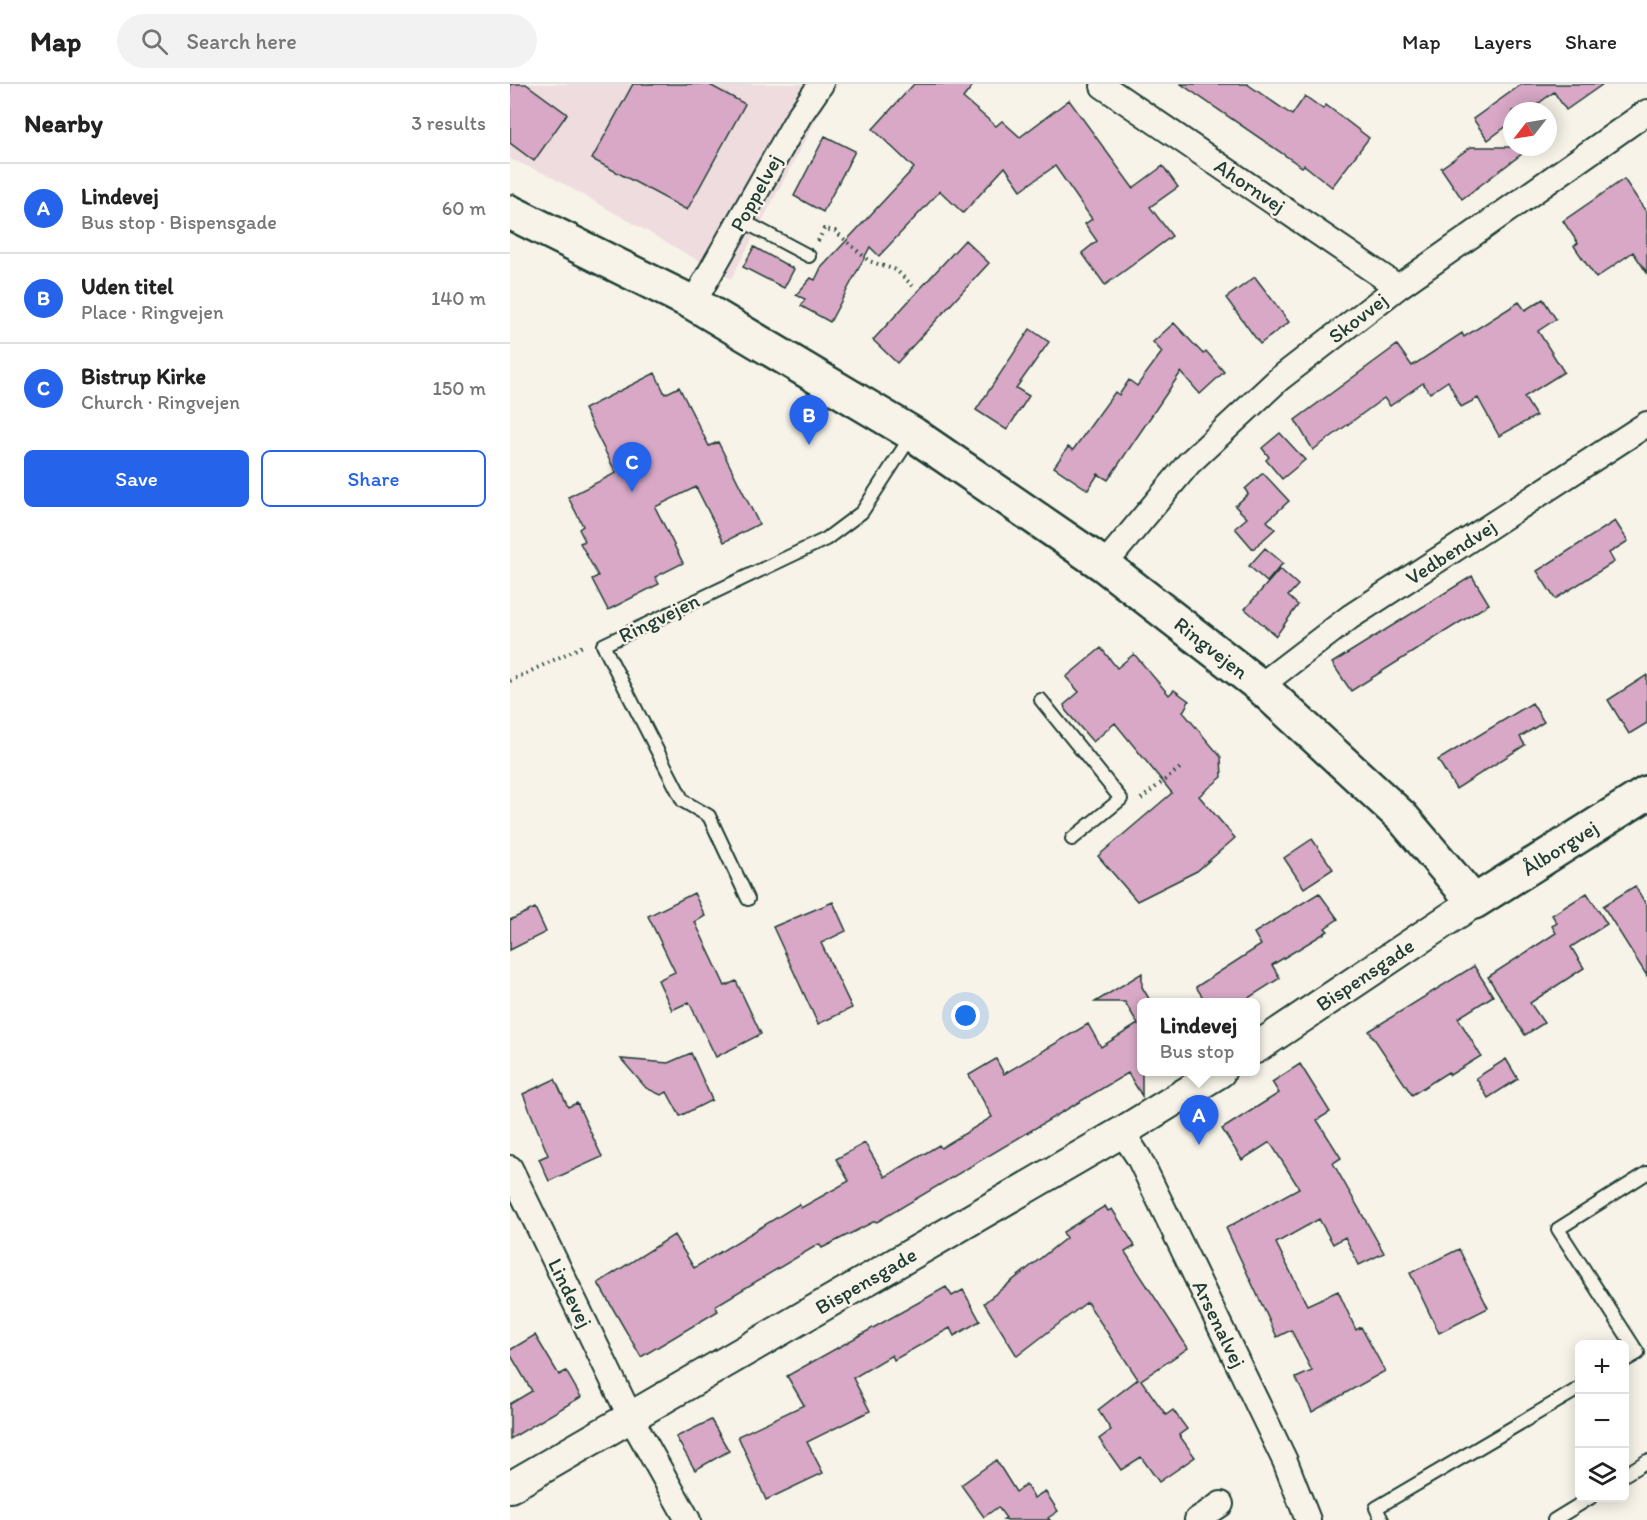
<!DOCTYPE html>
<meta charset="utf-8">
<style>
body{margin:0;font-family:Itim,sans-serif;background:#f2f2f2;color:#222}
.controls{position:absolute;right:18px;bottom:18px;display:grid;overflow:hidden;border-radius:9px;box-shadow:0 3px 15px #0003}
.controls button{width:54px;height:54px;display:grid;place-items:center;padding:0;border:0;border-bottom:2px solid #e0e0e0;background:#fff;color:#222;font:30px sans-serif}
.compass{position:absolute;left:993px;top:18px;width:54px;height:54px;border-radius:50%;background:#fff;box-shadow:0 3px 15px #0003;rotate:239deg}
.you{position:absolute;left:456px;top:932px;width:21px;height:21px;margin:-15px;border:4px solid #fff;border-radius:50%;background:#1a73e8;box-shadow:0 0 0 9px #1a73e833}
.badge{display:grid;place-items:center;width:39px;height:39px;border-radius:50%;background:#2563eb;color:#fff;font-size:20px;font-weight:700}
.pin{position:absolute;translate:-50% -50px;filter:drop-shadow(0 2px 3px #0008)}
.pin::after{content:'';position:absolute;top:32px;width:21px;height:18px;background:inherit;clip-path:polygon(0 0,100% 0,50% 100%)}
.popup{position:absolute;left:627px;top:914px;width:123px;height:78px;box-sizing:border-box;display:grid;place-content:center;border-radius:9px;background:#fff;filter:drop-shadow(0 2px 4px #0005);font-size:20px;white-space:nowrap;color:#767676}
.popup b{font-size:22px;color:#222}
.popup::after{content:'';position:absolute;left:50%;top:100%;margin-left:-12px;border:12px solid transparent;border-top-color:#fff}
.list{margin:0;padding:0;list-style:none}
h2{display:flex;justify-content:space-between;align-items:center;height:78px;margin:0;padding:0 24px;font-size:26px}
h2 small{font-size:20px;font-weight:400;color:#767676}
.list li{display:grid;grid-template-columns:39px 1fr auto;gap:18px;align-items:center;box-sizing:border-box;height:90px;padding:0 24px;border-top:2px solid #e0e0e0}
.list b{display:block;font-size:22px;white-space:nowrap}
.list p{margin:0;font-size:20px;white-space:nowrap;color:#767676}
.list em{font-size:20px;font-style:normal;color:#767676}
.actions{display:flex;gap:12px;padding:18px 24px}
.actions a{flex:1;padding:14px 0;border:2px solid #2563eb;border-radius:9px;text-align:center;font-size:21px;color:#2563eb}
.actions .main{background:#2563eb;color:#fff}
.icon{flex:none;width:33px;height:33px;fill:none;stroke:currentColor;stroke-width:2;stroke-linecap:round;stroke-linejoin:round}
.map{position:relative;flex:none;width:1137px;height:1436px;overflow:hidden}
header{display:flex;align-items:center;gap:36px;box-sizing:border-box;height:84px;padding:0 30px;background:#fff;border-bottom:2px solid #e0e0e0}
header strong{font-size:28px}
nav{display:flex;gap:33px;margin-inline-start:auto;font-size:21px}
.search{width:420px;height:54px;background:#f2f2f2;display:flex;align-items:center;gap:15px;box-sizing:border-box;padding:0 21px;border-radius:33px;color:#767676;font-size:22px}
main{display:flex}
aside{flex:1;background:#fff}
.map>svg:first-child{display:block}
.built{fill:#eedcde}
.building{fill:#d8a8c6;stroke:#1f3d34;stroke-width:1.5}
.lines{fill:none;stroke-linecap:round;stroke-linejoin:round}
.service-casing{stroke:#1f3d34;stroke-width:16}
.minor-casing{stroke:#1f3d34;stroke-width:28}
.tertiary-casing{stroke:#1f3d34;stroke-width:34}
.secondary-casing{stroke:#1f3d34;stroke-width:38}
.path{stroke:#1f3d34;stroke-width:4;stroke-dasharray:1.5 4.5;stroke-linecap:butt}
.service{stroke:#f7f3e8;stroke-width:12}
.minor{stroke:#f7f3e8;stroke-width:24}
.tertiary{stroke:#f7f3e8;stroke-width:30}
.secondary{stroke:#f7f3e8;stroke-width:33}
.labels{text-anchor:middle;stroke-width:5;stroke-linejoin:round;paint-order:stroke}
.street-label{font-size:21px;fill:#1f3d34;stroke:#f7f3e8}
</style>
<header>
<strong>Map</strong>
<div class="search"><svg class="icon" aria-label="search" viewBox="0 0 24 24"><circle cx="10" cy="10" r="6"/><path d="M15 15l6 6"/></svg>Search here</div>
<nav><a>Map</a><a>Layers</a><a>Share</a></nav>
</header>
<main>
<aside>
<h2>Nearby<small>3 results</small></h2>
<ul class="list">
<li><span class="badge">A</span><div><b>Lindevej</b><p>Bus stop · Bispensgade</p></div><em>60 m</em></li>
<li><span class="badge">B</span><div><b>Uden titel</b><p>Place · Ringvejen</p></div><em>140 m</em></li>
<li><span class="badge">C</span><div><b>Bistrup Kirke</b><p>Church · Ringvejen</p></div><em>150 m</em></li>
</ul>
<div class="actions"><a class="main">Save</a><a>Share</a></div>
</aside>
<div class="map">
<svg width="1137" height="1436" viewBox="0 0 1137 1436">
<rect width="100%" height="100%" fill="#f7f3e8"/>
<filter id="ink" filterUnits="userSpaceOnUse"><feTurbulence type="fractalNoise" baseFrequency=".0167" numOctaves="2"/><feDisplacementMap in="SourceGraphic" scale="12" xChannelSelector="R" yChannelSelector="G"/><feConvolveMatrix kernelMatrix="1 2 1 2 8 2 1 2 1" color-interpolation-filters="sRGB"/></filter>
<g filter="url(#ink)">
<!-- built -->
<path class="built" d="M 0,0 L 329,0 L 317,15 L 221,195 L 38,91 L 0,75 Z"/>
<!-- building -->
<path class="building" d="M 0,0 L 16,0 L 57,30 L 24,77 L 0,59 Z
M 123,0 L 198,0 L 235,20 L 177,126 L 82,75 Z
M 404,0 L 464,0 L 453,14 L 486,42 L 492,37 L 510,53 L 559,16 L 623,104 L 653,82 L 668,103 L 640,123 L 662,152 L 595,201 L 572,169 L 587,157 L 575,140 L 582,135 L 545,82 L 511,106 L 495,83 L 453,129 L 430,107 L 369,172 L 360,163 L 320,238 L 291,222 L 295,215 L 286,211 L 301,194 L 305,196 L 311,184 L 404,84 L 363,45 Z
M 671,0 L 737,0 L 782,31 L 795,12 L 813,25 L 816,21 L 859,54 L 822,103 L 794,81 L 792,83 Z
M 1012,0 L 1093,0 L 1056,26 L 1044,8 L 1018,27 L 1002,27 L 1002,38 L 978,56 L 963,35 Z
M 315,52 L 345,67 L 313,128 L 284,112 Z
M 961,63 L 1021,63 L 952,115 L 931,84 Z
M 1114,95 L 1137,129 L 1137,189 L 1123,168 L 1086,194 L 1064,162 L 1068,159 L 1053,137 Z
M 455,156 L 479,179 L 387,279 L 363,256 Z
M 244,163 L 284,185 L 274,204 L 233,183 Z
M 745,193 L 779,238 L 750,260 L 716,214 Z
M 1033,215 L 1046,235 L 1028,247 L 1054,288 L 1014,313 L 1026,332 L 989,352 L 968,314 L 951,323 L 938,297 L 920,309 L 913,299 L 880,322 L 874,314 L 803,366 L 785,336 L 887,261 L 902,282 L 952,249 L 954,253 L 1009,218 L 1015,226 Z
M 664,239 L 693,270 L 696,267 L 714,288 L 690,310 L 671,288 L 598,396 L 588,390 L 578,406 L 544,383 L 558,363 L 563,366 L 605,308 L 609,311 L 619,296 L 627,302 L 652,268 L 643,258 Z
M 520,245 L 539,258 L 506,304 L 519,312 L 497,346 L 466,326 Z
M 145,289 L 155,310 L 169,303 L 199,362 L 208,358 L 249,440 L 214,458 L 186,403 L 145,423 L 173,479 L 145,493 L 149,500 L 98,526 L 82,495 L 88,492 L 70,459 L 75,457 L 69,445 L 73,442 L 58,413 L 106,389 L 74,325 Z
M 770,349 L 795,376 L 772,395 L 756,376 L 759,373 L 752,364 Z
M 753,389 L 779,417 L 757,437 L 765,445 L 743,465 L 725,444 L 737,434 L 725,422 L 738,410 L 735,405 Z
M 1105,437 L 1118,457 L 1099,469 L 1104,478 L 1045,515 L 1027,487 Z
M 755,464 L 773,479 L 757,498 L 739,482 Z
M 770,485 L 788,501 L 778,512 L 788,521 L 766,552 L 735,525 Z
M 962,492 L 979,520 L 841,607 L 822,579 Z
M 591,564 L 607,584 L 624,570 L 659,611 L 664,606 L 679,617 L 673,628 L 711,673 L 712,693 L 689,712 L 725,754 L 687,787 L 627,817 L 588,772 L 662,709 L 605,639 L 583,658 L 556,627 L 554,621 L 569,608 L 556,593 Z
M 1137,591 L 1137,639 L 1119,650 L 1098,616 Z
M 1022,619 L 1034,638 L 1010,653 L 1015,661 L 946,705 L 928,676 Z
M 802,755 L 823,785 L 794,804 L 774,774 Z
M 1125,802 L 1137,822 L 1137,892 L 1093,822 Z
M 184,809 L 195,832 L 185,838 L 215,902 L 226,897 L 251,950 L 206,973 L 179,918 L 162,926 L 148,896 L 165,888 L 138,832 Z
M 809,809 L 828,835 L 815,844 L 818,847 L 762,881 L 770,894 L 732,918 L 696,918 L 686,903 L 751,861 L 744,849 Z
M 1077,809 L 1097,840 L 1061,863 L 1074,884 L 1020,919 L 1034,939 L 1015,951 L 978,893 L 1046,849 L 1042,842 L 1047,839 L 1042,831 Z
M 323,818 L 336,847 L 311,859 L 342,924 L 308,940 L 263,843 Z
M 25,824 L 36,848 L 0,866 L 0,836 Z
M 964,882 L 983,912 L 948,934 L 971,972 L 940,991 L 938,988 L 902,1011 L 859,947 Z
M 632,889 L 632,903 L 641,918 L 632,918 L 632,1012 L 618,989 L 367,1138 L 365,1137 L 312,1164 L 309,1160 L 205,1222 L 208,1227 L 131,1273 L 88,1199 L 164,1151 L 184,1184 L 289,1120 L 291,1124 L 339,1097 L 326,1075 L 355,1059 L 375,1093 L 429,1061 L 431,1064 L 482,1033 L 459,991 L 486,975 L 494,990 L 578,940 L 591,963 L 628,940 L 615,918 L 585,918 Z
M 181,969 L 202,1016 L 170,1032 L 157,1008 L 151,1011 L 136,1004 L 111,975 L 158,979 Z
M 996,975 L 1008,995 L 978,1014 L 966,994 Z
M 790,980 L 820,1028 L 807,1036 L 831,1074 L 823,1079 L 874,1169 L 849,1181 L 835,1153 L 823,1160 L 809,1135 L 766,1159 L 797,1221 L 828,1207 L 846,1246 L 851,1243 L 875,1287 L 802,1328 L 786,1294 L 802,1287 L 781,1246 L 767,1253 L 716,1144 L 789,1104 L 760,1058 L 732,1076 L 712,1045 L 769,1009 L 762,998 Z
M 45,995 L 58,1023 L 67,1019 L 92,1073 L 39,1097 L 29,1075 L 38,1071 L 13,1010 Z
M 595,1122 L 598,1127 L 602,1125 L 625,1162 L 615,1168 L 678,1264 L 631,1296 L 656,1331 L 663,1326 L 677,1345 L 669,1351 L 685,1373 L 649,1398 L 631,1373 L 611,1386 L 589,1355 L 601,1346 L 588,1326 L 628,1295 L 577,1218 L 507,1272 L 474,1219 L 556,1154 L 553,1148 Z
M 949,1165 L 978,1224 L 929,1249 L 900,1189 Z
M 436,1203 L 442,1212 L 453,1206 L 470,1237 L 444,1252 L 440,1244 L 384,1276 L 382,1271 L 343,1294 L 360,1327 L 297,1358 L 313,1389 L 256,1416 L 228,1352 L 294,1321 L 277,1292 Z
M 25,1251 L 49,1291 L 56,1287 L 71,1313 L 0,1355 L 0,1320 L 22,1307 L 0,1270 L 0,1266 Z
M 201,1336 L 219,1367 L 185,1386 L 166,1353 Z
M 486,1376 L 506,1408 L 516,1401 L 524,1414 L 535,1407 L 548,1427 L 538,1434 L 540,1436 L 492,1436 L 496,1434 L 488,1423 L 474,1433 L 451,1401 Z"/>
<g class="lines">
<defs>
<path id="service" d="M 231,136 L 299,172
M 531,616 L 611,715 L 562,755
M 238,815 L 199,732 L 173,717 L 93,561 L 316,455 L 352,428 L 402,351
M 1114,1277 L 1128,1269 L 1048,1145 L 1137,1089
M 1114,1391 L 1137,1377
M 872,1436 L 866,1424 L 1070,1304
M 1044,1436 L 1080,1414"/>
<path id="minor" d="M 593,2 L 888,203
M 183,219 L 289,32 L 311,0
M 594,481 L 679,379 L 769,295 L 888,203 L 1137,28
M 750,602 L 840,533 L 1137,340
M 612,1048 L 629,1074 L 775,1377 L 798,1436
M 0,1084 L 121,1334 L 178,1436
M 687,1436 L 711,1420"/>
<path id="tertiary" d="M 746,964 L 964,818
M 0,1403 L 612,1048 L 710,988"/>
<path id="secondary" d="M 0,128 L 183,219 L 403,350 L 594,481 L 750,602 L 892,733 L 964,818 L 1137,709"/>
</defs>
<!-- service casing -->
<use href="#service" class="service-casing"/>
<!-- minor casing -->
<use href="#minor" class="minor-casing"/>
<!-- tertiary casing -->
<use href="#tertiary" class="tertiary-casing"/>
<!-- secondary casing -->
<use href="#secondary" class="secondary-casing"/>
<!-- path -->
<path class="path" d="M 308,157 L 314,145 L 325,147 L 359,177 L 386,186 L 404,203
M 0,597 L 75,561
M 631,715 L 670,684"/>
<!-- service -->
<use href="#service" class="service"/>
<!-- minor -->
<use href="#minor" class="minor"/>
<!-- tertiary -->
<use href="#tertiary" class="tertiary"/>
<!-- secondary -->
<use href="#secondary" class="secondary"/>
</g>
</g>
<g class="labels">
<!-- street labels -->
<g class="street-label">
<text transform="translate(740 102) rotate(34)" y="7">Ahornvej</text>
<text transform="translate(246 109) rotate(-61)" y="7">Poppelvej</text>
<text transform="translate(848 234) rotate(-38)" y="7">Skovvej</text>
<text transform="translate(941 468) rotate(-33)" y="7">Vedbendvej</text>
<text transform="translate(149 534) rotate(-26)" y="7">Ringvejen</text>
<text transform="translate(701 564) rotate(38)" y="7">Ringvejen</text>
<text transform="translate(1050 764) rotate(-32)" y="7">Ålborgvej</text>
<text transform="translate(855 891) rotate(-34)" y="7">Bispensgade</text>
<text transform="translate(356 1197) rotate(-30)" y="7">Bispensgade</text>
<text transform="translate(60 1209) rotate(64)" y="7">Lindevej</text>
<text transform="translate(709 1240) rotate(64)" y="7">Arsenalvej</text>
</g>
</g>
</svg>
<div class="controls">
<button>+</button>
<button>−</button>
<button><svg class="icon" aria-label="layers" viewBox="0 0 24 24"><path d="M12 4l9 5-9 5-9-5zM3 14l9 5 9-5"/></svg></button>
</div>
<svg class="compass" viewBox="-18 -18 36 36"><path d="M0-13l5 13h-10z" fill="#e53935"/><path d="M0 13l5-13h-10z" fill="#767676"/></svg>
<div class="you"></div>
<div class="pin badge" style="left:689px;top:1061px">A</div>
<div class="popup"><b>Lindevej</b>Bus stop</div>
<div class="pin badge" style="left:299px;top:361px">B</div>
<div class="pin badge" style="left:122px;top:408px">C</div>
</div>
</main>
